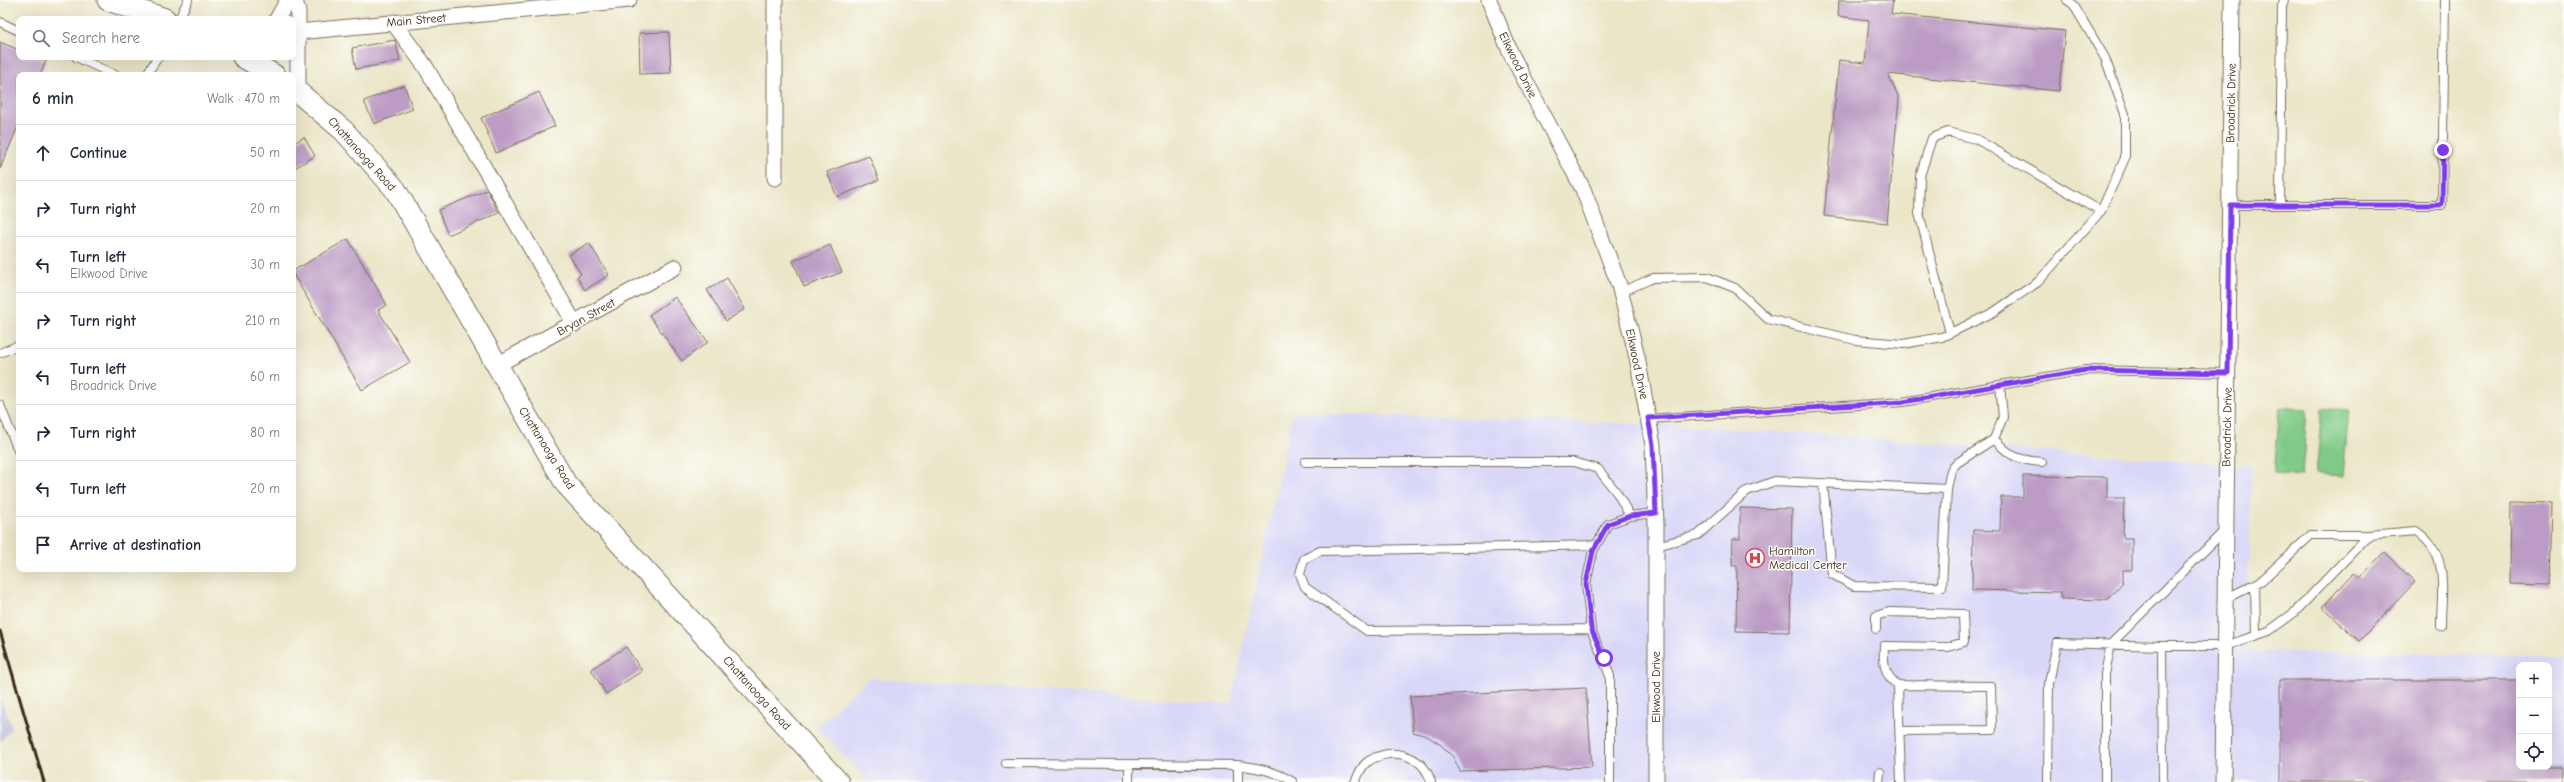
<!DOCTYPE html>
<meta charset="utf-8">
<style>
body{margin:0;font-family:"Comic Neue",sans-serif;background:#f2f2f3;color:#1f2937}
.controls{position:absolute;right:12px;bottom:12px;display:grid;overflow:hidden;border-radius:8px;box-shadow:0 4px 16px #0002}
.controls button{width:36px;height:36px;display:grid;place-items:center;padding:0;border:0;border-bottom:1px solid #e0e1e3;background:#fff;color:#1f2937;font:20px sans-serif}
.stop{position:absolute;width:12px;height:12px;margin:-9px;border:3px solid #7c3aed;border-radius:50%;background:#fff}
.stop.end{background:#7c3aed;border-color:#fff;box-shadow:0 1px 4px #0008}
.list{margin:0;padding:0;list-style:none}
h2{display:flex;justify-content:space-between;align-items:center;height:52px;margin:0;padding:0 16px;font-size:17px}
h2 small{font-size:13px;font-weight:400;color:#747a83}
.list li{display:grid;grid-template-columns:26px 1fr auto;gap:12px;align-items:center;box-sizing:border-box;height:56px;padding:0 16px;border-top:1px solid #e0e1e3}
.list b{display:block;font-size:15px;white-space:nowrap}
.list p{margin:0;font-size:13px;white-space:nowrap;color:#747a83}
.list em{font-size:13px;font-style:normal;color:#747a83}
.icon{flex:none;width:22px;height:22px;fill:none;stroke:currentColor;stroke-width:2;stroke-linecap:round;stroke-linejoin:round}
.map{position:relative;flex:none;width:2564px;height:782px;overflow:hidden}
.search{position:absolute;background:#fff;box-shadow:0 4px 16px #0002;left:16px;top:16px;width:280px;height:44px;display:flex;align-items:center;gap:10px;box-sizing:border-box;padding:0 14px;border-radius:8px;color:#747a83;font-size:15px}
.panel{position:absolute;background:#fff;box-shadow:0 4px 16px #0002;left:16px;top:72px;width:280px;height:500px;border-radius:8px}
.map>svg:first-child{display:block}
.built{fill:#d8d7f8;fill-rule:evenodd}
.industrial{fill:#bfc2dd}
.green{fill:#80ca87;stroke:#5e7a52}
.building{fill:#bc9bc5}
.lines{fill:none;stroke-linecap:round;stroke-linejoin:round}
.lane-casing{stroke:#796c5a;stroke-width:10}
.street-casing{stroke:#796c5a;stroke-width:17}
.secondary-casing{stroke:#796c5a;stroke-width:23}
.lane{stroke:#fff;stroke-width:8}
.street{stroke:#fff;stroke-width:15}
.secondary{stroke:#fff;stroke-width:21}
.rail{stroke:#3b2a1e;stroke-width:3}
.route{stroke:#7c3aed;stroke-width:5}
.labels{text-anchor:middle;stroke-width:3;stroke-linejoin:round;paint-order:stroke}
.street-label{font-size:12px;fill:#3b2a1e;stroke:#fdfcf7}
.poi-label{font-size:12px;fill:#3b2a1e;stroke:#fdfcf7;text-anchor:start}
</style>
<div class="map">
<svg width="2564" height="782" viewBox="0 0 2564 782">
<rect width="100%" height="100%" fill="#fdfcf7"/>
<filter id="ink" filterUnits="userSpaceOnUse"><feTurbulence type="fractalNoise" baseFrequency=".025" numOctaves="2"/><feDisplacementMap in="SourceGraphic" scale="8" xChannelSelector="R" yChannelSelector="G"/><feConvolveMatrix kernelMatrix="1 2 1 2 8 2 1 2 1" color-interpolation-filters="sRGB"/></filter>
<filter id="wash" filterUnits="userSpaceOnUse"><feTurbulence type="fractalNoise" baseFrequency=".012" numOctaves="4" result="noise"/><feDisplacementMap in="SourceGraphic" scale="16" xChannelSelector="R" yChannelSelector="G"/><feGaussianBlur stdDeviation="0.9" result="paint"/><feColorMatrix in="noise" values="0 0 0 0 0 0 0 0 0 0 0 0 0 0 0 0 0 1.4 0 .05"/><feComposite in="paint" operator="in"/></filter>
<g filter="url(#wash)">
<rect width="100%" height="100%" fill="#ebe6c8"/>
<!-- built -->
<path class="built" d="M 1293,412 L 1678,425 L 2252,466 L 2245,651 L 2564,655 L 2564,782 L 870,782 L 816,728 L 868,678 L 1231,704 ZM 2519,665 L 2549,665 L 2549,767 L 2519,767 Z"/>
<!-- industrial -->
<path class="industrial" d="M 0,698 L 12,728 L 0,742 Z"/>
<!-- green -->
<path class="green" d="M 2280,407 L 2307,410 L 2302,476 L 2274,473 Z
M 2322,408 L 2349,410 L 2343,476 L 2316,474 Z"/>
<g id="blocks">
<!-- building -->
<path class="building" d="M 1839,0 L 1893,0 L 1891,14 L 2065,31 L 2059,91 L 1888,74 L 1899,98 L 1887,223 L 1824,216 L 1839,60 L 1865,63 L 1869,20 L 1838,16 Z
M 669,32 L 671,73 L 640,74 L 639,33 Z
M 395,40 L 400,61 L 356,69 L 352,48 Z
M 0,42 L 19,50 L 19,57 L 35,57 L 46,61 L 40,75 L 19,75 L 19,124 L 0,169 Z
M 404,85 L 413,109 L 374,124 L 364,101 Z
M 539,92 L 555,126 L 496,153 L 481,118 Z
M 304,137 L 315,156 L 293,169 L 293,144 Z
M 869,156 L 879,180 L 837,197 L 827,172 Z
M 487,190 L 499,213 L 448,235 L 438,210 Z
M 348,239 L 387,305 L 378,310 L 410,362 L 362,390 L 293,274 L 293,271 Z
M 589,243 L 609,275 L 585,290 L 577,277 L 581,274 L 569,255 Z
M 830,245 L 842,272 L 804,287 L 793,261 Z
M 727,278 L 745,309 L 726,321 L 707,290 Z
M 675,297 L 708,342 L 682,361 L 649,315 Z
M 2023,476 L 2107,477 L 2107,498 L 2124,498 L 2123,538 L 2132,538 L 2132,570 L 2123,570 L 2123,582 L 2107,600 L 2061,599 L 2061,592 L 1972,590 L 1973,530 L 2000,531 L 2001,497 L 2023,497 Z
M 2511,502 L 2552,503 L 2550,585 L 2510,584 Z
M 1740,508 L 1792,509 L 1790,632 L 1736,631 L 1737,566 L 1732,566 L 1733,539 L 1740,539 Z
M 2384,552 L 2415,582 L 2359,641 L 2322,607 L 2354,573 L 2360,578 Z
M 626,647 L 642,671 L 606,694 L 591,669 Z
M 2280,680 L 2519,680 L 2519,767 L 2561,767 L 2561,782 L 2280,782 Z
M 1586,688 L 1592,767 L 1460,771 L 1453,757 L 1441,745 L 1427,736 L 1413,732 L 1410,696 Z"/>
</g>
</g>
<g filter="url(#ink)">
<use href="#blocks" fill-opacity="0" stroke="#796c5a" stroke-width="1"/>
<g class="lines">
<defs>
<path id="lane" d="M 179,19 L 188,0
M 0,22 L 19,31
M 76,57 L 115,75
M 146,75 L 158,57
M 2230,205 L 2280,205 L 2282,6 L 2284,0
M 2280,205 L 2442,205 L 2445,0
M 1621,292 L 1653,278 L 1707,277 L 1735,288 L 1768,319 L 1855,340 L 1903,344 L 1942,337 L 1994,312 L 2038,282 L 2101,211 L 2125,158 L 2125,114 L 2105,58 L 2073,4 L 2067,0
M 1950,333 L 1919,213 L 1920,176 L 1932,138 L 1948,132 L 1976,139 L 2101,211
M 0,353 L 19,345
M 0,405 L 19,453
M 1648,419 L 1903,402 L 2000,385
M 1994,439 C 2011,457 2017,460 2042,462
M 1305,462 L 1574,462 L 1598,469 L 1617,493 L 1630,516
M 1823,483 L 1832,574 L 1854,586 L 1942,587 L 1947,489 L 1951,470 L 1957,463 L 1994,439 L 2003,417 L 2000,385 L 2086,370 L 2228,373
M 2369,535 L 2416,531 C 2451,555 2441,590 2441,626
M 1656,546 L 1698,535 L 1747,491 L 1775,481 L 1947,489
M 2255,584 L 2256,635
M 1591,629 L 1367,631 L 1305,587 L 1300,574 L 1304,559 L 1320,551 L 1596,545
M 1876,629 L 1876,616 L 1889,612 L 1963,614 L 1964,642 L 1948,647 L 1884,646 C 1883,662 1884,676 1898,685 L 1991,686 L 1992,730 L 1900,731
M 2162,646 L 2225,646 L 2269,631 L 2295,612 L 2369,535 L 2311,535 L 2261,581 L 2225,599
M 1898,685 L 1901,782
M 1006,763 L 1238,765 C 1258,768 1276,771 1293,782
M 1129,765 L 1129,782
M 1238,782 L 1238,765
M 1355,782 C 1358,776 1361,767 1366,763 C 1388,746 1423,753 1431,782
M 1610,782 L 1610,676 L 1591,629 L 1586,584 L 1593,551 L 1608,524 L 1630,516 L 1655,513
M 1879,782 L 1880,772
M 2048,782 L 2049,683 L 2057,643 L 2162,646 L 2163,782
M 2105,782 L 2105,674 L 2111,644 L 2225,530"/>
<path id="street" d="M 295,0 L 298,12 L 298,91
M 775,0 L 775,178
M 1489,0 L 1511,54 L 1583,189 L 1619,285 L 1637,357 L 1653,445 L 1656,525 L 1656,782
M 277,19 L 288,0
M 393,22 L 425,66 L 575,324
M 298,32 L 629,0
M 497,365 L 675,267
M 2223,782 L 2232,0"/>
<path id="secondary" d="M 108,0 L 165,19
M 243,57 L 274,75
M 293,88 L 344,131 L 395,189 L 566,484 L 838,782"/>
</defs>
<!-- lane casing -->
<use href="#lane" class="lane-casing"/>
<!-- street casing -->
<use href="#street" class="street-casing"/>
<!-- secondary casing -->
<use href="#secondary" class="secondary-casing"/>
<!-- lane -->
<use href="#lane" class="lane"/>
<!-- street -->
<use href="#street" class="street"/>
<!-- secondary -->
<use href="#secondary" class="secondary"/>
<!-- rail -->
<path class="rail" d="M 0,631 L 44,782"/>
</g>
</g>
<g class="lines" filter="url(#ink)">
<!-- route -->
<path class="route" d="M 1604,658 L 1591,628 L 1586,584 L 1593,551 L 1608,524 L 1630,516 L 1656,513 L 1653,445 L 1648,418 L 1903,402 L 2086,370 L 2228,373 L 2230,205 L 2442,205 L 2443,150"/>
</g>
<!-- icons -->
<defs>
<symbol id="hospital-ring" viewBox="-11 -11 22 22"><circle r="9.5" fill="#fdfcf7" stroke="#d1495b" stroke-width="1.5"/><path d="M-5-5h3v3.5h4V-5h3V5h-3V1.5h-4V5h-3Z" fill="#d1495b"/></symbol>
</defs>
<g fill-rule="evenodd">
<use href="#hospital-ring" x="1744" y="547" width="22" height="22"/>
</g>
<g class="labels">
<!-- street labels -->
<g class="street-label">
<text transform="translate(416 20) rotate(-5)" y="4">Main Street</text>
<text transform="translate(1518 65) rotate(64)" y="4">Elkwood Drive</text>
<text transform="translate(2231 103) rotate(-89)" y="4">Broadrick Drive</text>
<text transform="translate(362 154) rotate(48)" y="4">Chattanooga Road</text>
<text transform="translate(586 317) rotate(-29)" y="4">Bryan Street</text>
<text transform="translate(1637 364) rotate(78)" y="4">Elkwood Drive</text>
<text transform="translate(2227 427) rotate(-89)" y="4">Broadrick Drive</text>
<text transform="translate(547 448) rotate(58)" y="4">Chattanooga Road</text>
<text transform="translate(1656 687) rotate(-90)" y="4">Elkwood Drive</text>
<text transform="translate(757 693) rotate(48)" y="4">Chattanooga Road</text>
</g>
<!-- poi labels -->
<g class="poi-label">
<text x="1769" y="555">Hamilton<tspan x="1769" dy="14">Medical Center</tspan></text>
</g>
</g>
</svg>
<div class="controls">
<button>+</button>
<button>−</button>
<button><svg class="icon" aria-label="locate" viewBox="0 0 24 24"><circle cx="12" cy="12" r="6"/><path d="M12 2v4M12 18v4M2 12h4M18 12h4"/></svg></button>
</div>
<div class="stop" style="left:1604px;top:658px"></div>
<div class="stop end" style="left:2443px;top:150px"></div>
<div class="search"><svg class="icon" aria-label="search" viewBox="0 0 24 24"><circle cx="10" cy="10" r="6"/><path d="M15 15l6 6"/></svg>Search here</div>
<section class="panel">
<h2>6 min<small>Walk · 470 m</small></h2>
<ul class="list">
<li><svg class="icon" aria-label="ahead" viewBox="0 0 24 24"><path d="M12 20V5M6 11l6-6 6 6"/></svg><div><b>Continue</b></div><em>50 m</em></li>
<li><svg class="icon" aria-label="right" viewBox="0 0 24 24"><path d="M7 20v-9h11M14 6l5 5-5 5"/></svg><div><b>Turn right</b></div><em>20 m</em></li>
<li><svg class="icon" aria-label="left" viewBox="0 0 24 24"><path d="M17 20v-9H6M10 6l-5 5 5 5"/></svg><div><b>Turn left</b><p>Elkwood Drive</p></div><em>30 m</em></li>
<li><svg class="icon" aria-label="right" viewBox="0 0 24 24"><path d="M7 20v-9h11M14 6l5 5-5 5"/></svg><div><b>Turn right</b></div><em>210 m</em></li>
<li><svg class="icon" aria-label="left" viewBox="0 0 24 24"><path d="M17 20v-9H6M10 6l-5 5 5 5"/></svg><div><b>Turn left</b><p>Broadrick Drive</p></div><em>60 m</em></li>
<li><svg class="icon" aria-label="right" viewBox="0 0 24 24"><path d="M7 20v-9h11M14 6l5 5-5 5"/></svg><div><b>Turn right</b></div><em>80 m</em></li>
<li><svg class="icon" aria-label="left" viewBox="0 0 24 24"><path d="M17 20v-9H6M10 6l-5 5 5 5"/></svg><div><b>Turn left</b></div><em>20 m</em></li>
<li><svg class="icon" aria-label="arrive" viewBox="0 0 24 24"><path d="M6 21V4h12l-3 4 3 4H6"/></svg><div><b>Arrive at destination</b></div></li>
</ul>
</section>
</div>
